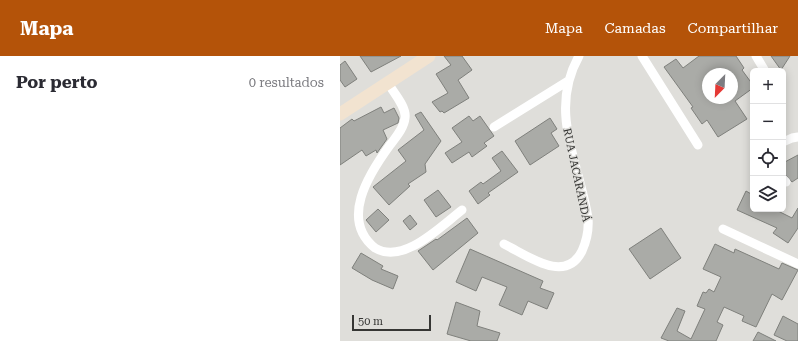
<!DOCTYPE html>
<html lang="pt">
<meta charset="utf-8">
<style>
body{margin:0;font-family:"Roboto Serif",serif;background:#f7f7f7;color:#2b2b33}
.controls{position:absolute;right:12px;top:12px;display:grid;overflow:hidden;border-radius:6px;box-shadow:0 2px 10px #0003}
.controls button{width:36px;height:36px;display:grid;place-items:center;padding:0;border:0;border-bottom:1px solid #e1e1e2;background:#fff;color:#2b2b33;font:20px sans-serif}
.compass{position:absolute;left:362px;top:12px;width:36px;height:36px;border-radius:50%;background:#fff;box-shadow:0 2px 10px #0003;rotate:204deg}
.scale{position:absolute;left:12px;bottom:10px;width:79px;box-sizing:border-box;padding-left:4px;border:2px solid #363634;border-top:0;font-size:11px;line-height:14px;white-space:nowrap;color:#363634;-webkit-text-stroke:3px #dfdeda;paint-order:stroke}
.list{margin:0;padding:0;list-style:none}
h2{display:flex;justify-content:space-between;align-items:center;height:52px;margin:0;padding:0 16px;font-size:17px}
h2 small{font-size:13px;font-weight:400;color:#7c7c81}
.icon{flex:none;width:22px;height:22px;fill:none;stroke:currentColor;stroke-width:2;stroke-linecap:round;stroke-linejoin:round}
.map{position:relative;flex:none;width:458px;height:285px;overflow:hidden}
header{display:flex;align-items:center;gap:24px;box-sizing:border-box;height:56px;padding:0 20px;background:#b45309;color:#fff}
header strong{font-size:19px}
nav{display:flex;gap:22px;margin-inline-start:auto;font-size:14px}
main{display:flex}
aside{flex:1;background:#fff}
.map>svg:first-child{display:block}
.building{fill:#aaaba7;stroke:#7f807c;fill-rule:evenodd}
.lines{fill:none;stroke-linecap:round;stroke-linejoin:round}
.street{stroke:#fff;stroke-width:9}
.secondary{stroke:#f2e3d0;stroke-width:13}
.labels{text-anchor:middle;stroke-width:3;stroke-linejoin:round;paint-order:stroke}
.street-label{font-size:11px;fill:#363634;stroke:#dfdeda}
</style>
<header>
<strong>Mapa</strong>
<nav><a>Mapa</a><a>Camadas</a><a>Compartilhar</a></nav>
</header>
<main>
<aside>
<h2>Por perto<small>0 resultados</small></h2>
<ul class="list">
</ul>
</aside>
<div class="map">
<svg width="458" height="285" viewBox="0 0 458 285">
<rect width="100%" height="100%" fill="#dfdeda"/>
<!-- building -->
<path class="building" d="M 20,0 L 61,0 L 31,16 Z
M 104,0 L 122,0 L 132,14 L 118,24 L 129,42 L 104,57 L 102,55 L 100,56 L 92,46 L 108,37 L 96,18 L 111,9 Z
M 359,0 L 396,0 L 404,12 L 402,14 L 413,29 L 413,32 L 395,45 L 407,63 L 378,81 L 367,64 L 362,68 L 351,52 L 353,51 L 324,11 L 336,3 L 343,12 ZM 368,18 L 392,18 L 392,42 L 368,42 Z
M 431,0 L 450,0 L 441,14 Z
M 5,5 L 17,23 L 5,31 L 0,24 L 0,9 Z
M 41,51 L 44,57 L 54,52 L 59,62 L 58,67 L 43,74 L 47,83 L 37,97 L 36,94 L 26,100 L 22,94 L 0,109 L 0,72 L 12,63 L 14,65 Z
M 81,56 L 101,85 L 85,108 L 86,116 L 68,128 L 70,130 L 49,149 L 33,131 L 66,105 L 58,94 L 84,74 L 75,59 Z
M 129,60 L 133,65 L 140,60 L 154,80 L 144,87 L 147,90 L 132,101 L 129,96 L 112,107 L 105,97 L 122,86 L 112,72 Z
M 210,62 L 217,73 L 211,77 L 219,90 L 190,109 L 175,85 Z
M 162,95 L 178,116 L 148,137 L 150,139 L 138,148 L 129,135 L 141,126 L 143,128 L 161,115 L 152,102 Z
M 458,99 L 458,122 L 452,126 L 443,116 L 443,107 Z
M 98,134 L 111,151 L 96,161 L 84,144 Z
M 406,135 L 413,139 L 413,153 L 434,153 L 452,162 L 458,152 L 458,172 L 448,187 L 433,177 L 437,172 L 397,154 Z
M 38,153 L 49,164 L 36,176 L 26,164 Z
M 70,159 L 77,168 L 70,174 L 63,165 Z
M 127,162 L 138,177 L 93,214 L 78,195 L 96,183 L 97,184 Z
M 321,172 L 341,202 L 310,223 L 289,193 Z
M 375,188 L 394,197 L 395,193 L 439,213 L 442,207 L 458,214 L 442,244 L 432,238 L 416,271 L 402,265 L 404,260 L 384,251 L 377,266 L 383,269 L 376,285 L 329,285 L 321,282 L 337,252 L 345,255 L 337,275 L 351,283 L 365,253 L 357,250 L 363,236 L 366,237 L 369,233 L 374,236 L 381,221 L 363,213 Z
M 130,193 L 203,225 L 200,232 L 214,237 L 207,253 L 188,245 L 182,259 L 159,249 L 167,231 L 142,221 L 136,235 L 116,226 Z
M 21,197 L 43,210 L 41,213 L 58,220 L 53,233 L 32,224 L 12,212 Z
M 116,246 L 140,255 L 137,270 L 160,277 L 157,285 L 131,285 L 107,278 Z
M 443,260 L 458,268 L 458,285 L 447,285 L 434,279 Z
M 418,276 L 436,285 L 413,285 Z"/>
<g class="lines">
<!-- street -->
<path class="street" d="M 302,0 L 358,89
M 416,0 L 425,15
M 48,27 C 53,36 67,51 65,62 C 64,72 56,81 50,89 C 28,119 0,164 35,192 C 63,209 100,171 122,154
M 154,71 L 228,25
M 443,86 L 452,82 L 458,81
M 443,123 L 446,126
M 383,173 L 458,208
M 164,188 C 187,199 225,229 242,195 C 247,184 249,174 248,162 C 239,106 208,55 239,0"/>
<!-- secondary -->
<path class="secondary" d="M 0,58 L 89,0"/>
</g>
<g class="labels">
<!-- street labels -->
<g class="street-label">
<text transform="translate(237 119) rotate(78)" y="4">RUA JACARANDÁ</text>
</g>
</g>
</svg>
<div class="controls">
<button>+</button>
<button>−</button>
<button><svg class="icon" aria-label="locate" viewBox="0 0 24 24"><circle cx="12" cy="12" r="6"/><path d="M12 2v4M12 18v4M2 12h4M18 12h4"/></svg></button>
<button><svg class="icon" aria-label="layers" viewBox="0 0 24 24"><path d="M12 4l9 5-9 5-9-5zM3 14l9 5 9-5"/></svg></button>
</div>
<svg class="compass" viewBox="-18 -18 36 36"><path d="M0-13l5 13h-10z" fill="#e53935"/><path d="M0 13l5-13h-10z" fill="#7c7c81"/></svg>
<div class="scale">50 m</div>
</div>
</main>
